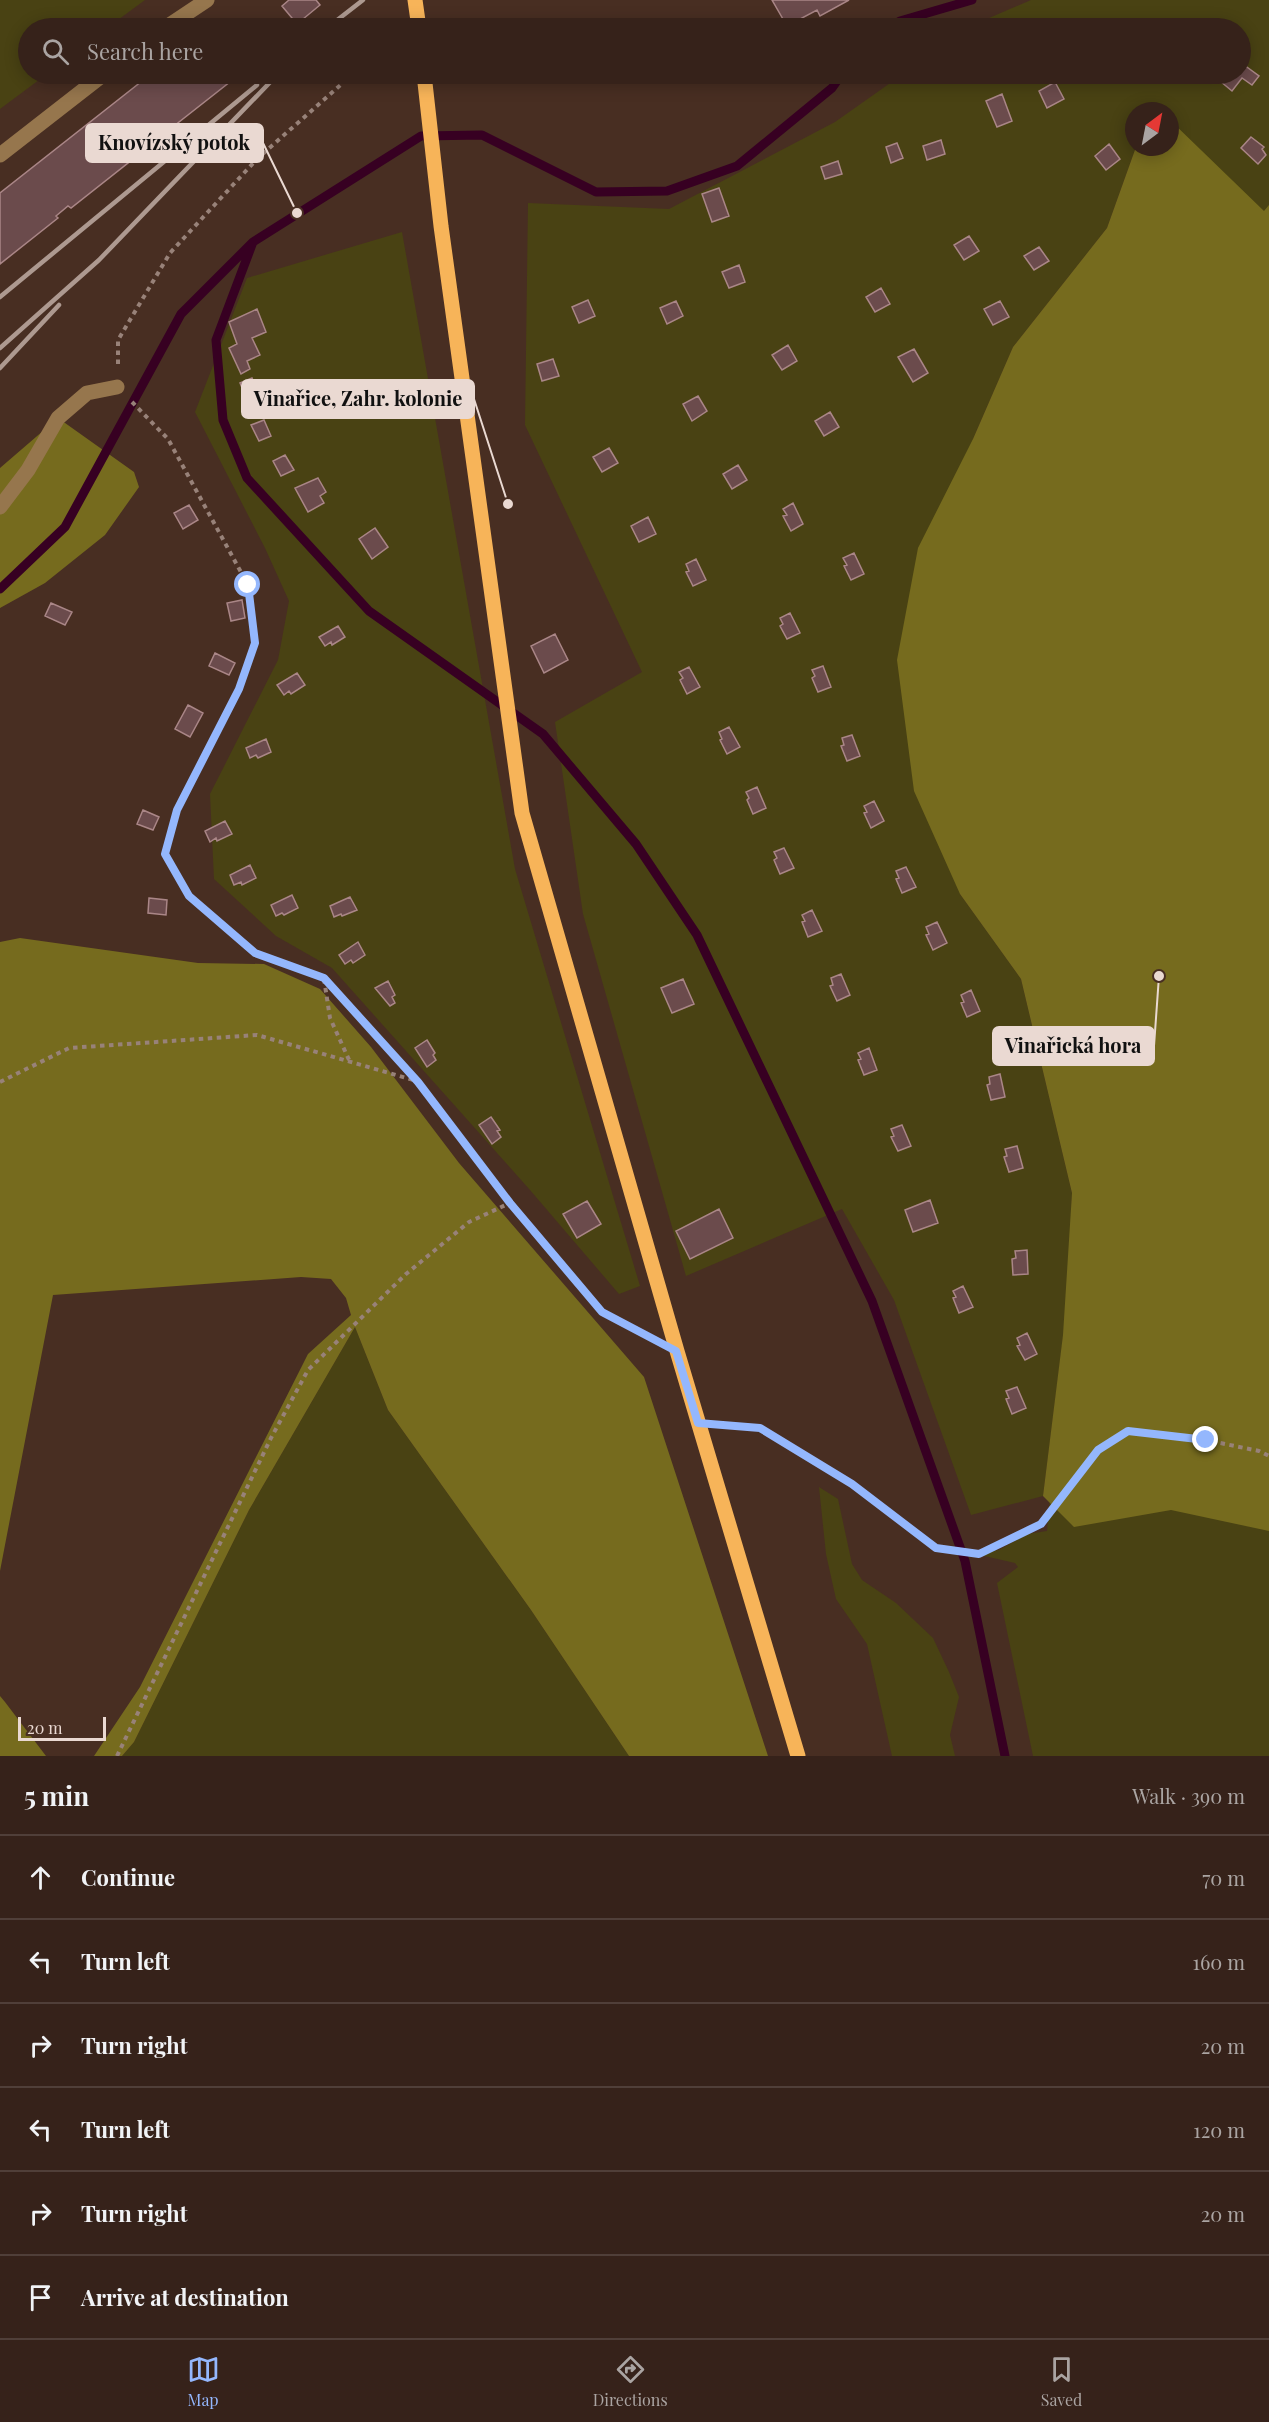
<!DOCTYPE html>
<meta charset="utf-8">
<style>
body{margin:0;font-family:"Playfair Display",serif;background:#3d2a23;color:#f1f3f6}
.compass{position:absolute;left:1125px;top:102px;width:54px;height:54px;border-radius:50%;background:#36221a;box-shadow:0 3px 15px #0003;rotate:32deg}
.scale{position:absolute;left:18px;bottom:15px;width:88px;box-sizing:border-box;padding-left:6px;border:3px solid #ead9d2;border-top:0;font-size:16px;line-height:21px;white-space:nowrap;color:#ead9d2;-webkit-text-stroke:4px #482e22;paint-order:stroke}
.stop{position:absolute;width:18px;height:18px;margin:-14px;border:4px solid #94b7fd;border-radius:50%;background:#fff}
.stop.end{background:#94b7fd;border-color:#fff;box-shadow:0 2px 6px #0008}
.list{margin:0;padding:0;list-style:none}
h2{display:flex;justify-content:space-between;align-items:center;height:78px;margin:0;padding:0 24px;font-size:26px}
h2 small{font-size:20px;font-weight:400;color:#aaa4a2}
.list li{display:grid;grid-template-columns:39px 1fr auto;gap:18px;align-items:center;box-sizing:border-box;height:84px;padding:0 24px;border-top:2px solid #503f39}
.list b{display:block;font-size:22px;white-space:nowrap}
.list em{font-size:20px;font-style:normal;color:#aaa4a2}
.icon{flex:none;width:33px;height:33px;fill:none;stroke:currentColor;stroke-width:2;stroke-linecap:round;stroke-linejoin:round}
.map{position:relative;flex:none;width:1269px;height:1756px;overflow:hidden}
.search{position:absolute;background:#36221a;box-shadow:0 3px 15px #0003;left:18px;right:18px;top:18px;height:66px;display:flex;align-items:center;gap:15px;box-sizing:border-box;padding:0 21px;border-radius:33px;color:#aaa4a2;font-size:22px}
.sheet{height:582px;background:#36221a}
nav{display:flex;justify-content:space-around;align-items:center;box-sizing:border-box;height:84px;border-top:2px solid #503f39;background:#36221a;font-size:16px;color:#aaa4a2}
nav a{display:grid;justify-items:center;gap:3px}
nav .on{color:#94b7fd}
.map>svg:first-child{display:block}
.green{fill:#494213;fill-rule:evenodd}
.forest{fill:#766b1e}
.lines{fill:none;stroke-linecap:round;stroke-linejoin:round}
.stream{stroke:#370022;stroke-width:9}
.building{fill:#6b4b4c;stroke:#aa8687;stroke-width:1.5}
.path{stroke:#988279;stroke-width:4;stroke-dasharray:4.5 4.5;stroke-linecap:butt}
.minor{stroke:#96764d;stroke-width:15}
.major{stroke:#f7b459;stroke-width:15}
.rail{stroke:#ad9990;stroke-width:4.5}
.route{stroke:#94b7fd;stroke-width:8}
.leader{fill:none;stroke:#ead9d2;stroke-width:2}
.callout-dot{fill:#ead9d2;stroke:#482e22;stroke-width:2}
.callout{fill:#ead9d2;stroke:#ead9d2;stroke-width:2}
.callout-label{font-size:20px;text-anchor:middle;font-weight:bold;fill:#111}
</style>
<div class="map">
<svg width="1269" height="1756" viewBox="0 0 1269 1756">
<rect width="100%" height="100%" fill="#482e22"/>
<!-- green -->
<path class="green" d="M 0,0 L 145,0 L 107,28 L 28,28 L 28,74 L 47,74 L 0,109 Z
M 1031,0 L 1269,0 L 1269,1756 L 1033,1756 L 997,1583 L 1018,1567 L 1015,1563 L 971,1553 L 999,1550 L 1027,1534 L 1047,1531 L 1066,1314 L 1043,1496 L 971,1515 L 894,1300 L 842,1209 L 686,1276 L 583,914 L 555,722 L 642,672 L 525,425 L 528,203 L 669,209 L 835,122 L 903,74 L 1240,74 L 1240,28 L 966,28 ZM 1134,111 L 1170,111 L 1175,378 L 1116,1137 L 1071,1216 L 1072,1193 L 1021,979 L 960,894 L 973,439 L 1013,347 L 1107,228 L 1136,147 Z
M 402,232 L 515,869 L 640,1286 L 619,1294 L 530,1190 L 332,968 L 276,936 L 214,879 L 210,794 L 278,660 L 289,601 L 265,548 L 195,412 L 247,278 Z
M 355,1327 L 388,1410 L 531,1610 L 629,1756 L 122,1756 L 134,1742 L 249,1510 Z
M 819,1487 L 838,1499 L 852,1564 L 862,1580 L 896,1603 L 933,1638 L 949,1672 L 959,1697 L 950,1735 L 955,1756 L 892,1756 L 867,1644 L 836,1599 L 826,1554 Z"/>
<!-- forest -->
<path class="forest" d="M 1170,120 L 1264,211 L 1269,205 L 1269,1531 L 1171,1510 L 1074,1527 L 1043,1496 L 1063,1335 L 1072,1193 L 1021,979 L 960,894 L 914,791 L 897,660 L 918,548 L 973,439 L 1013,347 L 1107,228 L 1136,147 L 1170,147 Z
M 58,418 L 134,472 L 139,487 L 105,535 L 45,583 L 0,608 L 0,468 Z
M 20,938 L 198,963 L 264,964 L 320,989 L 371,1047 L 459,1163 L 644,1377 L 768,1756 L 629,1756 L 531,1610 L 388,1410 L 355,1327 L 249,1510 L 134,1742 L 122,1756 L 94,1756 L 140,1687 L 308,1354 L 351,1315 L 346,1298 L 331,1279 L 301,1277 L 53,1295 L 0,1571 L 0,942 Z
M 0,1696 L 5,1702 L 46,1756 L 0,1756 Z"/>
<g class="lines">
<!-- stream -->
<path class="stream" d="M 889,28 L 900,21 L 972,0
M 253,242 L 216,340 L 223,420 L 247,478 L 369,611 L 543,734 L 636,844 L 697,935 L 872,1301 L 965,1561 L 1005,1756
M 0,589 L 65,527 L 181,314 L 253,242 L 421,136 L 482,135 L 596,192 L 667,191 L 737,166 L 832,88 L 842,74"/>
</g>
<!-- building -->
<path class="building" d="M 289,0 L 316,0 L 320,5 L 297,24 L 282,6 Z
M 772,0 L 849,0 L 820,16 L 817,10 L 787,26 Z
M 218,21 L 225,28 L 208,28 Z
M 1240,62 L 1259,76 L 1252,85 L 1242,78 L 1232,91 L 1214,76 L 1216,74 L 1240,74 Z
M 151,74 L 240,74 L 165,133 L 163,131 L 150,141 L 152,144 L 71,208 L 68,206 L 56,216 L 58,218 L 0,264 L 0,193 Z
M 1055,82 L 1064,99 L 1047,108 L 1039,91 Z
M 1002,94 L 1012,121 L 997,127 L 986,101 Z
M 1251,137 L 1264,147 L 1262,149 L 1266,155 L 1258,164 L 1241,148 Z
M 941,140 L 945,154 L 927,160 L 923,146 Z
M 897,143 L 903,158 L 891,163 L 886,147 Z
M 1109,144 L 1120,159 L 1106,170 L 1095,156 Z
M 838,161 L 842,174 L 825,179 L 821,167 Z
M 719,188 L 729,216 L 712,222 L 702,194 Z
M 969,236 L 979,251 L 964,260 L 954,245 Z
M 1039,247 L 1049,261 L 1034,270 L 1024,256 Z
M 739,265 L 745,282 L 729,288 L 722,272 Z
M 881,288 L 890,304 L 875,312 L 866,297 Z
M 588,300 L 595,316 L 579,323 L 572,307 Z
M 676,301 L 683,316 L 667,324 L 660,308 Z
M 1000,301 L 1009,317 L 993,325 L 984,309 Z
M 257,309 L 266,332 L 252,338 L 260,355 L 247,361 L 250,369 L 241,374 L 229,348 L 237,344 L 229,322 Z
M 788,345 L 797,361 L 782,370 L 772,355 Z
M 914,349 L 928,373 L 913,382 L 898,357 Z
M 553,359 L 559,376 L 542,381 L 537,364 Z
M 252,378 L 258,392 L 246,397 L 240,383 Z
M 698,396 L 707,411 L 692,421 L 683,404 Z
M 830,412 L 839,427 L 824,436 L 815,421 Z
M 264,420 L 271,436 L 259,441 L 251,425 Z
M 609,448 L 618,463 L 602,472 L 593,457 Z
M 285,455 L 294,470 L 281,476 L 273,461 Z
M 738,465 L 747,480 L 732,489 L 723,474 Z
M 318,478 L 326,492 L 320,496 L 324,503 L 308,512 L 295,488 Z
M 793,503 L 803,524 L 791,531 L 783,516 L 787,515 L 783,509 Z
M 189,505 L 198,520 L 183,529 L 174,513 Z
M 648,517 L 656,534 L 639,542 L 631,526 Z
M 375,528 L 388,547 L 372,559 L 359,539 Z
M 854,553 L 864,574 L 851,580 L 844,566 L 847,565 L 843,558 Z
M 696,559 L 706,580 L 693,586 L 686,572 L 689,571 L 686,564 Z
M 242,600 L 245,618 L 231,621 L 227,603 Z
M 51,603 L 72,612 L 65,625 L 45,616 Z
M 790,613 L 800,633 L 787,639 L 780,626 L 783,624 L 780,618 Z
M 338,626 L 345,637 L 332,645 L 331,642 L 325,646 L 319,637 Z
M 555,634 L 568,660 L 544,673 L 531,646 Z
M 215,653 L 235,663 L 229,675 L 209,666 Z
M 823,666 L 831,687 L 818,692 L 812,678 L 815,676 L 812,670 Z
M 689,667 L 700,687 L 687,694 L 680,680 L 683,678 L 679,672 Z
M 297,673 L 305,685 L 291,694 L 289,691 L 284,695 L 277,685 Z
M 188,705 L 203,713 L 190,737 L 175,729 Z
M 729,727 L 740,747 L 727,754 L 720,740 L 722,739 L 719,732 Z
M 852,735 L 860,756 L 847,761 L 841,746 L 844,745 L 842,738 Z
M 266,739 L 271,752 L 258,758 L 256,755 L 250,758 L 246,748 Z
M 757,787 L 766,808 L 753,814 L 747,800 L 749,798 L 746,792 Z
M 874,801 L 884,821 L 871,828 L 864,813 L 867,812 L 864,806 Z
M 143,810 L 159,817 L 153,830 L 137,824 Z
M 225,821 L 232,834 L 217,841 L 216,838 L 210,842 L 205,831 Z
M 784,848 L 794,868 L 780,874 L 774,860 L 777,858 L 774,852 Z
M 250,865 L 256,878 L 242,885 L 241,882 L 234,885 L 230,875 Z
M 906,867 L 916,887 L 902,893 L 896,879 L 899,878 L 896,871 Z
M 292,895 L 298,908 L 284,915 L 282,913 L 276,916 L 271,905 Z
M 350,897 L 357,910 L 342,916 L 341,914 L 334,917 L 330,906 Z
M 149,898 L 167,900 L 166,915 L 148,913 Z
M 812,910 L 822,931 L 808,937 L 802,922 L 805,921 L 802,915 Z
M 937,922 L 947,943 L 933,950 L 926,935 L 929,934 L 926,927 Z
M 358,942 L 365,955 L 353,963 L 351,960 L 345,964 L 339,955 Z
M 841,974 L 850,995 L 837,1001 L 830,986 L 833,985 L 831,978 Z
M 683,979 L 694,1004 L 672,1013 L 661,988 Z
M 388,981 L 395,995 L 392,997 L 395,1003 L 390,1006 L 375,988 Z
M 971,990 L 980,1011 L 967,1017 L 961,1003 L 964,1002 L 961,995 Z
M 427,1040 L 435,1053 L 433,1055 L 436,1060 L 427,1067 L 415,1048 Z
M 869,1048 L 877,1070 L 864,1075 L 858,1060 L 861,1059 L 858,1053 Z
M 1000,1074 L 1005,1097 L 991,1100 L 987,1085 L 990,1084 L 989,1077 Z
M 491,1117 L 500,1130 L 497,1131 L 501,1137 L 492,1144 L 479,1125 Z
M 902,1125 L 911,1146 L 898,1151 L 891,1137 L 894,1136 L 891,1129 Z
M 1017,1146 L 1023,1168 L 1009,1172 L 1004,1157 L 1007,1156 L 1005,1149 Z
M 930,1200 L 938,1223 L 913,1232 L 905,1210 Z
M 587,1201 L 601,1224 L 577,1238 L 563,1214 Z
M 719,1209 L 733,1238 L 690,1259 L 676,1231 Z
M 1027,1250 L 1028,1274 L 1013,1275 L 1012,1259 L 1016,1258 L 1015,1251 Z
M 963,1286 L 973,1307 L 959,1313 L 953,1298 L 956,1297 L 953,1291 Z
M 1027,1333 L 1037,1354 L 1025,1360 L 1017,1346 L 1020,1345 L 1017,1338 Z
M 1017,1387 L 1026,1408 L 1012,1414 L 1006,1399 L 1009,1398 L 1006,1391 Z"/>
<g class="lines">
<!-- path -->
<path class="path" d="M 118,364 L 118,340 L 170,253 L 257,159 L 353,74
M 132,402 L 168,439 L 248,585 L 255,643 L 239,689 L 177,810 L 165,854 L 189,896 L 255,953 L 324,978 L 418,1081 L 510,1203 L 602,1312 L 649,1337
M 324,979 L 330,1018 L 350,1062
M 0,1082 L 69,1048 L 257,1035 L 417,1081
M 723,1425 L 760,1428 L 852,1484 L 936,1548 L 979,1554 L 1041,1524 L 1098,1450 L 1128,1431 L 1206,1440 L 1259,1451 L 1269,1456
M 117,1756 L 271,1438 L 308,1370 L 406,1274 L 469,1222 L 510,1203"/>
<!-- minor -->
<path class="minor" d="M 165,28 L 207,0
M 0,155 L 104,74
M 0,507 L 28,470 L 58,418 L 87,393 L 117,387"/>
<!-- major -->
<path class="major" d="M 415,0 L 419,28
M 424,74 L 441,226 L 522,813 L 677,1351 L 798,1756"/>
<!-- rail -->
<path class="rail" d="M 327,28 L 363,0
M 0,297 L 257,85
M 0,348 L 99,260 L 278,74
M 0,368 L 59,305"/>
</g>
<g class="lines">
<!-- route -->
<path class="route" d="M 248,585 L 255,643 L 239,689 L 177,810 L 165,854 L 189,896 L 255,953 L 324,978 L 418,1082 L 510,1203 L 602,1312 L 676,1351 L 698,1423 L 760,1428 L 852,1484 L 936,1548 L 979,1554 L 1041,1524 L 1098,1450 L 1128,1431 L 1206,1440"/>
</g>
<!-- callouts -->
<path class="leader" d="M297 213L263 143M508 504L474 399M1159 976L1154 1046"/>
<g class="callout-dot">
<circle cx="297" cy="213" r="6"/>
<circle cx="508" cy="504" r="6"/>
<circle cx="1159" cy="976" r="6"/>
</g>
<g class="callout">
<rect x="86" y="124" width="177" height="38" rx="6"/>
<rect x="242" y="380" width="232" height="38" rx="6"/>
<rect x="993" y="1027" width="161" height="38" rx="6"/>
</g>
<g class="callout-label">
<text x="174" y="150">Knovízský potok</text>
<text x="358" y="406">Vinařice, Zahr. kolonie</text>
<text x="1073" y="1053">Vinařická hora</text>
</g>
</svg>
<svg class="compass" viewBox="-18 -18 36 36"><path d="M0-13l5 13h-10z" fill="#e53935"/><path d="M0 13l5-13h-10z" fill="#aaa4a2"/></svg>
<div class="scale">20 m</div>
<div class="stop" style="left:248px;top:585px"></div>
<div class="stop end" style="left:1206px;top:1440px"></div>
<div class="search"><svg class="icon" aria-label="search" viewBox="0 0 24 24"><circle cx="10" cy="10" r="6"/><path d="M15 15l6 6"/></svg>Search here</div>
</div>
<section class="sheet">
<h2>5 min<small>Walk · 390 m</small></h2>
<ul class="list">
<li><svg class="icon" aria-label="ahead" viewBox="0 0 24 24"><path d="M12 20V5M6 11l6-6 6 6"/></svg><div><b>Continue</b></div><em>70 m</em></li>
<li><svg class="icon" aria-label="left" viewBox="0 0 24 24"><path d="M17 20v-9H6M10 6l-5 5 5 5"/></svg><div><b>Turn left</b></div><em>160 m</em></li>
<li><svg class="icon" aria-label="right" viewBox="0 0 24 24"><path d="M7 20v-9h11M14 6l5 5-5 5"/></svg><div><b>Turn right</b></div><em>20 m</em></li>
<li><svg class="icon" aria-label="left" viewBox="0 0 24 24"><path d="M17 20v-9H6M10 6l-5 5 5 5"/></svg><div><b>Turn left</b></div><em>120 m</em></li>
<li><svg class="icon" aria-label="right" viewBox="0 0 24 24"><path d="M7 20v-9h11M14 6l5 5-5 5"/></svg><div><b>Turn right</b></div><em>20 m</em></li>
<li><svg class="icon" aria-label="arrive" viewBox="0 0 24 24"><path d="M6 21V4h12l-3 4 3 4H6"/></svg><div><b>Arrive at destination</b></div></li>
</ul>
</section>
<nav>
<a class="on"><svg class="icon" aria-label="map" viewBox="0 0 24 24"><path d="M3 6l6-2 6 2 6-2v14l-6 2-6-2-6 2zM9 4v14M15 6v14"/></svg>Map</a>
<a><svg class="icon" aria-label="directions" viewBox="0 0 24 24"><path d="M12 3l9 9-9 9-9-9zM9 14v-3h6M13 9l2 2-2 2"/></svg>Directions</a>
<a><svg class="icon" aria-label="saved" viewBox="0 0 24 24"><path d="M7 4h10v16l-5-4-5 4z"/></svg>Saved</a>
</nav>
